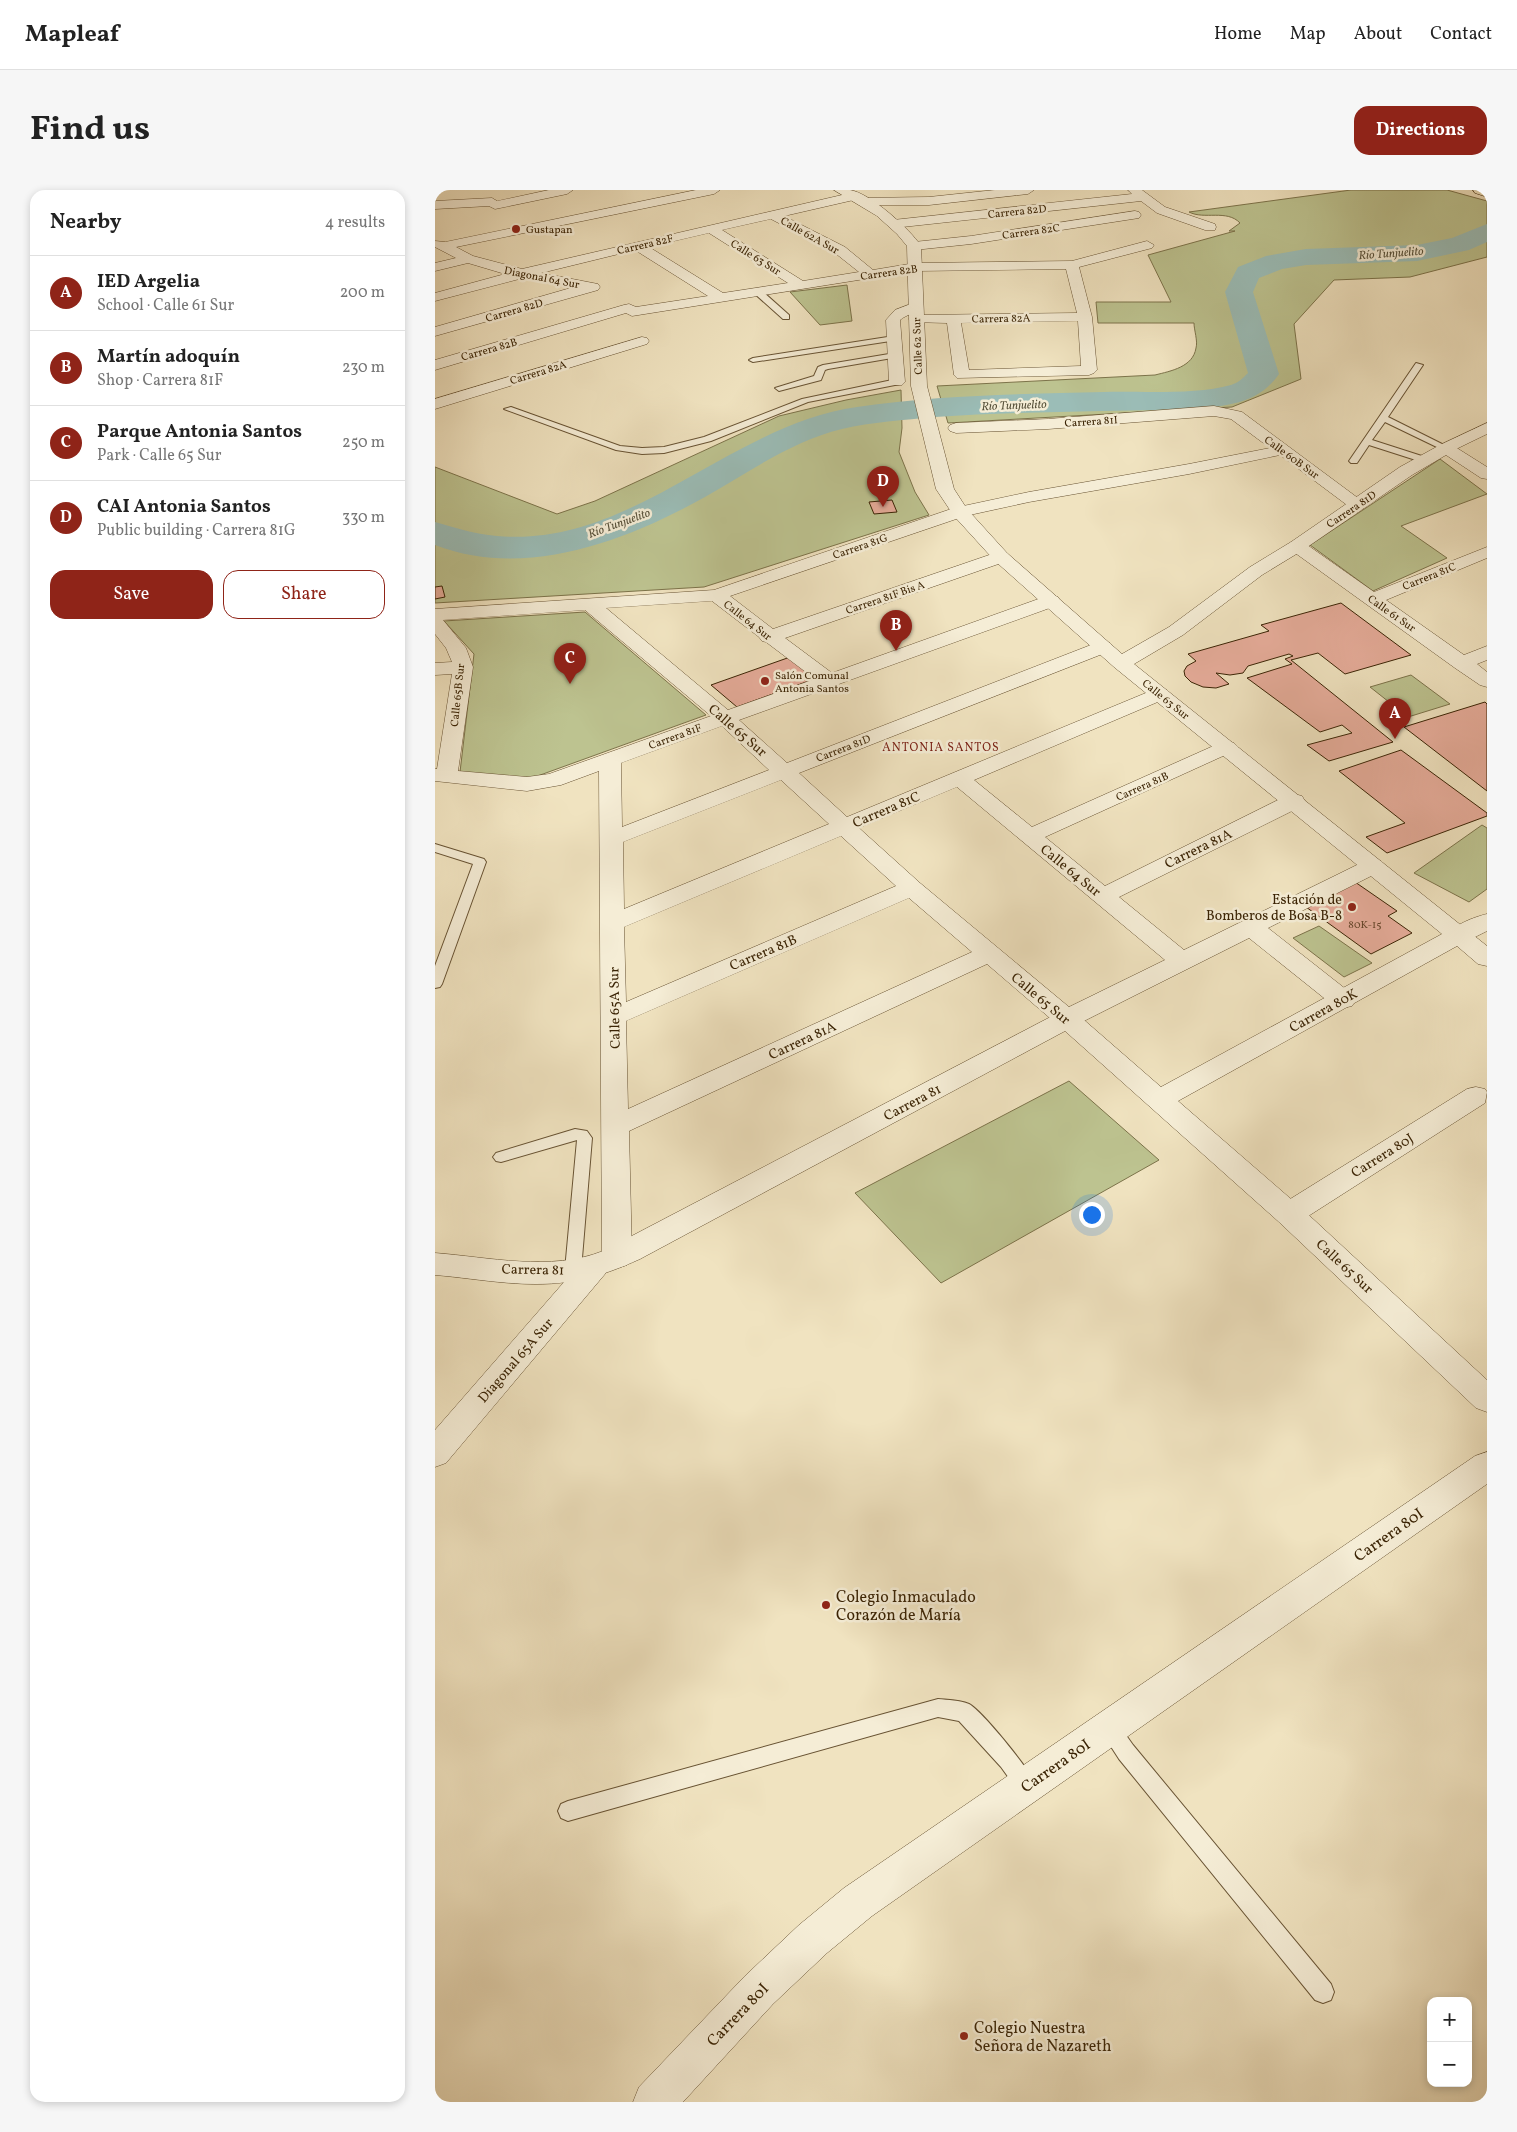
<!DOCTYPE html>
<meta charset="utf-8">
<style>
body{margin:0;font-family:Vollkorn,serif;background:#f6f6f6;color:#222}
.controls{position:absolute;right:15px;bottom:15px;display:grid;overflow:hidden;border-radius:10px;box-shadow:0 2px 8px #0003}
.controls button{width:45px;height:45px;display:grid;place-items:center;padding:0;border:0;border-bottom:1px solid #e0e0e0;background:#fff;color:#222;font:25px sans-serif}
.you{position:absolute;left:656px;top:1024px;width:18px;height:18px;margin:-12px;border:4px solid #fff;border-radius:50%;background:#1a73e8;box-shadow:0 0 0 8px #1a73e833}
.badge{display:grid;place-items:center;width:32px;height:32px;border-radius:50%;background:#8f2418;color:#fff;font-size:16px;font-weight:700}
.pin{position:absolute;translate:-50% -41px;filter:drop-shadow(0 1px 2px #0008)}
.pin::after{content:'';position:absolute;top:26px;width:18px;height:15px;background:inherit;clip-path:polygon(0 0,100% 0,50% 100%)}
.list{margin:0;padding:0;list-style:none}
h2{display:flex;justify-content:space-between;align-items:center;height:65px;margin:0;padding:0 20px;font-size:21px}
h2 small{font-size:16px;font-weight:400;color:#767676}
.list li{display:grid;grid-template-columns:32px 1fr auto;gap:15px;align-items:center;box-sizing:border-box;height:75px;padding:0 20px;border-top:1px solid #e0e0e0}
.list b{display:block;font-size:19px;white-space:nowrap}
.list p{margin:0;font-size:16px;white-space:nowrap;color:#767676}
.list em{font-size:16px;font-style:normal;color:#767676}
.actions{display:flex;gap:10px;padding:15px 20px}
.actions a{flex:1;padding:11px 0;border:1px solid #8f2418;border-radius:15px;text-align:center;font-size:18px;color:#8f2418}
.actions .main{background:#8f2418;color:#fff}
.map{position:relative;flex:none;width:1052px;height:1912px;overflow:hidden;border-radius:15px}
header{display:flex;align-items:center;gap:30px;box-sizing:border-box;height:70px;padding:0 25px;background:#fff;border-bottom:1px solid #e0e0e0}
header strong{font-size:24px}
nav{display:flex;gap:28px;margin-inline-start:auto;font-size:18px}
.intro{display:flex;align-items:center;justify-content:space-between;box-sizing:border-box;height:120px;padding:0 30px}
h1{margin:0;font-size:35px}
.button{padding:12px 22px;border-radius:15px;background:#8f2418;color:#fff;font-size:18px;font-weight:700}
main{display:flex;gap:30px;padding:0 30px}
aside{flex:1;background:#fff;border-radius:15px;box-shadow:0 2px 8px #0003}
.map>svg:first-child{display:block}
.green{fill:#bdc390;stroke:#7c734a}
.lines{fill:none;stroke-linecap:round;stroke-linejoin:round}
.river{fill:#9bbdb7;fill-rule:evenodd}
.building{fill:#e6ac9a;stroke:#3a2304}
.service-casing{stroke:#685333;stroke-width:2}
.minor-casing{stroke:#685333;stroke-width:1}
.tertiary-casing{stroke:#685333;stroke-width:1}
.primary-casing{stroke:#3a2304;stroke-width:1}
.service{fill:#f5edd6;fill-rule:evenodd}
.minor{fill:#f5edd6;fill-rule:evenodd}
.tertiary{fill:#f5edd6;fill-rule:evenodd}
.primary{fill:#f0e3c0;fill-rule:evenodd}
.poi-dot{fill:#8f2418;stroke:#f5edd6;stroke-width:2}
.labels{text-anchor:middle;stroke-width:5;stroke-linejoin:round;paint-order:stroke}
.far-street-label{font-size:11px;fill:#3a2304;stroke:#f5edd6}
.far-poi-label{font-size:11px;fill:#3a2304;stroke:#f5edd6;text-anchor:start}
.number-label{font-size:11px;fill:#65452a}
.far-water-label{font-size:12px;font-style:italic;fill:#57513a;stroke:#f5edd6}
.far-neighbourhood-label{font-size:12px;letter-spacing:1px;fill:#7a1f14;stroke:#f5edd6}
.street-label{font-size:14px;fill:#3a2304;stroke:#f5edd6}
.poi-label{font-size:14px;fill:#3a2304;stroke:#f5edd6;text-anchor:end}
.near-street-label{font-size:16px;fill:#3a2304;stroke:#f5edd6}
.near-poi-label{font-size:16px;fill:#3a2304;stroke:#f5edd6;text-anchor:start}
</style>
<header>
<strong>Mapleaf</strong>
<nav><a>Home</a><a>Map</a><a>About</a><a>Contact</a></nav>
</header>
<div class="intro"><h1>Find us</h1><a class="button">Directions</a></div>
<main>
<aside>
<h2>Nearby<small>4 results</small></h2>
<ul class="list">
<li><span class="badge">A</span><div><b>IED Argelia</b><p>School · Calle 61 Sur</p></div><em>200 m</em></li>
<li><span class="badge">B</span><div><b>Martín adoquín</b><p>Shop · Carrera 81F</p></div><em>230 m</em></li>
<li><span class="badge">C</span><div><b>Parque Antonia Santos</b><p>Park · Calle 65 Sur</p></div><em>250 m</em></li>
<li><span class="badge">D</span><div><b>CAI Antonia Santos</b><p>Public building · Carrera 81G</p></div><em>330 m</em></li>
</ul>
<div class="actions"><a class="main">Save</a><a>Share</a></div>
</aside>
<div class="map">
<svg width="1052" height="1912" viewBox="0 0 1052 1912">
<rect width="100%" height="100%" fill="#f0e3c0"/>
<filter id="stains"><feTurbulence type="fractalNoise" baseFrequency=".004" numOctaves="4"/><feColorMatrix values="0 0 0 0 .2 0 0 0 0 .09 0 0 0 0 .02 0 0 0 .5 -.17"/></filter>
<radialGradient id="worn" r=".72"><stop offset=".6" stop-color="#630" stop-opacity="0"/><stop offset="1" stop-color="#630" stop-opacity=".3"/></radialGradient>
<!-- green -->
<path class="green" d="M 916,0 L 1012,0 L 1052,11 L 1052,67 L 975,87 L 899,90 L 859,134 L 866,189 L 797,217 L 513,233 L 502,196 L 720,185 C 736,181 758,177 761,158 C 763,151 759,140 759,133 L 663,133 L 661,112 L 736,112 L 713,65 L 800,41 L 794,41 L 805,33 C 792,19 769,30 754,22 Z
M 412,95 L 417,131 L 385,135 L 355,102 Z
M 466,200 L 467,238 L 464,262 L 480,302 L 494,325 L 269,397 L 0,413 L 0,277 L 122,324 L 160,311 L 344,226 L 411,210 Z
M 1005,269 L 1052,304 L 966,336 L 1012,368 L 938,401 L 875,355 Z
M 150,422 L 271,525 L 97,588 L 25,582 L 39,464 L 9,431 Z
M 976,485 L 1015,514 L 973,527 L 935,497 Z
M 1047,635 L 1052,638 L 1052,699 L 1034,712 L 979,683 Z
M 884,736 L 937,773 L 909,787 L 858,748 Z
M 634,891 L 724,970 L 506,1093 L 420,1003 Z"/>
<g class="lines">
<!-- river -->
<path class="river" d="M 1052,34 L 1052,52 L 1034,60 L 982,71 L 871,75 L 847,79 L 824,88 L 818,102 L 844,184 C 822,216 788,216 752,219 C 668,222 584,221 500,227 C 469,230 437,232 407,239 C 357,251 314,282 270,307 C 191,351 90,390 0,355 L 0,332 C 22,338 38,344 62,346 C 197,358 294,235 422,217 C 504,205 586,204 669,202 C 707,201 760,205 796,195 C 803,193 808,188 813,183 L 790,102 L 803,77 L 831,66 L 871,59 L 982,55 L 1017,48 Z"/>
</g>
<!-- building -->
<path class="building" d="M 457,310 L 462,322 L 439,324 L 434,312 Z
M 7,396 L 10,407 L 0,409 L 0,397 Z
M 906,413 L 976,465 L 910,484 L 883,463 L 856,470 L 958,552 L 894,571 L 872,555 L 917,543 L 907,535 L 885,542 L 812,488 L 857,474 L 850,469 L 858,466 L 854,464 L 813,476 L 808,483 L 795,485 L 781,483 L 794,494 L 781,498 L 768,497 L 756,492 L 750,486 L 749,481 L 752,476 L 761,471 L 753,464 L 834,441 L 826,435 Z
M 358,466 L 385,487 L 302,517 L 276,495 Z
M 1050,512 L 1052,514 L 1052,601 L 969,537 Z
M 966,560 L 1052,623 L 1052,626 L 952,663 L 931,647 L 970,633 L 904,581 Z
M 920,692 L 962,721 L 953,726 L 977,743 L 936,764 L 871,717 Z"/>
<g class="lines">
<defs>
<path id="service" d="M 320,100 L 326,100 L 354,125 L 354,129 L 348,129 L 320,104 Z
M 459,146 L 463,148 L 462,150 L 318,172 L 314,170 L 318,168 Z
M 460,163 L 464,165 L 463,167 L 393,179 L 390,180 L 386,190 L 344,201 L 340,198 L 379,186 L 383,177 L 388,175 Z
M 981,173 L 988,175 L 953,227 L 1015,258 L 1014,260 L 1008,260 L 950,232 L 937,250 L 993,268 L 993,272 L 987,272 L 934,255 L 922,273 L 916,273 L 914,271 Z
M 462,189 L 465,190 L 465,194 L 373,212 L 276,251 L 229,263 L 207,264 L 181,260 L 69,219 L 76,217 L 185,256 L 207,258 L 229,257 L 269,247 L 367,209 Z
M 0,654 L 49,669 L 51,672 L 7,794 L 5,797 L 0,798 L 0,776 L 38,674 L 0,662 Z
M 140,939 L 152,941 L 157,948 L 146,1080 L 144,1084 L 138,1086 L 132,1084 L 130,1080 L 142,950 L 66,972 L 61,971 L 58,967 L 61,963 Z
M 503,1509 C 513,1510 525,1510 534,1514 C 547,1521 595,1580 601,1595 L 598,1602 L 591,1605 L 584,1602 L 566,1577 L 524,1531 L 503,1527 L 133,1631 L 126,1628 L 123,1621 L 126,1614 L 133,1611 Z
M 674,1528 L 681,1531 L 698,1555 L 896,1794 L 899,1802 L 896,1810 L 888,1813 L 880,1810 L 684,1569 L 664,1538 L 667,1531 Z"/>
<path id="minor" d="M 114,0 L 138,0 L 132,4 L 60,19 L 54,16 L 0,19 L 0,11 L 57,8 L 62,11 Z
M 261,0 L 285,0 L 279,4 L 21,57 L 38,66 L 87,79 L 420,2 L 424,3 L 426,6 L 425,8 L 494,7 L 560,0 L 599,0 L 593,4 L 494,15 L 428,15 L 424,14 L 422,11 L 423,9 L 349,26 L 410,57 L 438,80 L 480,73 L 637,71 L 712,51 L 719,55 L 717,58 L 644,77 L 657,127 L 662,180 L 659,183 L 654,185 L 522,188 L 519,185 L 512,133 L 476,132 L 474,129 L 476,126 L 481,125 L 642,123 L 631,79 L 480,81 L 197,126 L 191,123 L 0,180 L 0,170 L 189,115 L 194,114 L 201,117 L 273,106 L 200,60 L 106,83 L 163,94 L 165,97 L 163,100 L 0,146 L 0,137 L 139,97 L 88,88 L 0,111 L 0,103 L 70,84 L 33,73 L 0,81 L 0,73 L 21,68 L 0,57 L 0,51 L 10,52 ZM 336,29 L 400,63 L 424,82 L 368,91 L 287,40 ZM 274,43 L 353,93 L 288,103 L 214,57 ZM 643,131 L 646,176 L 534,180 L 526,133 Z
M 693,0 L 707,0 L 730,17 L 780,34 L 781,37 L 780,40 L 770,40 L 722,23 L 706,11 L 458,38 L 452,34 L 458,30 L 697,4 Z
M 700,21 L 704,22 L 706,25 L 704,28 L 536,54 L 479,60 L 472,56 L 479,52 L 536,46 Z
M 481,112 L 486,113 L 488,116 C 483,123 472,124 465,130 L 470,192 L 467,195 L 457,195 L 454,192 L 451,130 L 460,120 Z
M 207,147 L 212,148 L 214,151 L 212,154 L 0,219 L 0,209 Z
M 779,216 L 807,222 L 931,314 L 928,318 L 922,319 L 916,318 L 845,265 L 754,284 L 594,312 L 530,326 L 295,406 L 338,439 L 560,363 L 566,362 L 572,363 L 575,367 L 572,371 L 350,448 L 397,483 L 609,407 L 616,405 L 623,407 L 625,411 L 623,415 L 304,530 L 352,573 L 661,453 L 668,451 L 675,453 L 678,457 L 675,461 L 364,583 L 412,627 L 718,500 L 725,498 L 732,500 L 735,504 L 732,508 L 539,590 L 597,637 L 785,553 L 792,551 L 799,553 L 803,557 L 799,561 L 610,647 L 670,696 L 851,606 L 859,604 L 867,606 L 870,611 L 867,616 L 684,707 L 749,760 L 930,671 L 938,669 L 946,671 L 950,676 L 946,681 L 833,738 L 917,804 L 921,810 L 917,816 L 908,818 L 899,816 L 814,748 L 641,835 L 632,837 L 623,835 L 552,774 L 194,941 L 197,1067 L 192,1075 L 182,1078 L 175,1076 L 170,1084 L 11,1273 L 0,1277 L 0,1240 L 150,1068 L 160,1065 L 167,1067 L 164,581 L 126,595 L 92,601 L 0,591 L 0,579 L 2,579 L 17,484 L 0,485 L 0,473 L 17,472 L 11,458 L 0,444 L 0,419 L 279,400 L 519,318 L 594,302 L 754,274 L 835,258 L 796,229 L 779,226 L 613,239 L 521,243 L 515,241 L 513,238 L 515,235 L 521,233 L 613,229 ZM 277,411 L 324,447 L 327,451 L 331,452 L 380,489 L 293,520 L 171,418 ZM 150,420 L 276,526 L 114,584 L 92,587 L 23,581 L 38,477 L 31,458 L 8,430 ZM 287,536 L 334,580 L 187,637 L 186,573 ZM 346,590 L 394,634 L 189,719 L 188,652 ZM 522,597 L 730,770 L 634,817 L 485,693 L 424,638 ZM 406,646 L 461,696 L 191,812 L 189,737 ZM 474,708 L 537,762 L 193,919 L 191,831 Z
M 1052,233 L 1052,244 L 1017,261 L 1005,261 L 1003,258 L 1005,255 Z
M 862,351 L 868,352 L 939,402 L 1052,357 L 1052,368 L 951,410 L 1029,465 L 1052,456 L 1052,470 L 1042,474 L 1052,482 L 1052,497 L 1045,495 L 1020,478 L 856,360 L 853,356 L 856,352 Z
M 1052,724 L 1052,741 L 1032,751 L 1023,754 L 1014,751 L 1011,746 C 1018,735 1039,727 1052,724 Z
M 1041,897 L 1050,899 L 1052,902 L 1050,913 L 864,1032 L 854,1035 L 844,1032 L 840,1024 L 844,1016 L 1032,899 Z"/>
<path id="tertiary" d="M 399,0 C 404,0 410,0 415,0 C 435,3 475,39 486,56 L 492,196 L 519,299 L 532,319 L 572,363 L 687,464 L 734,437 L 815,377 L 856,352 L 965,277 L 1005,255 L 1017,255 L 1052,277 L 1052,289 L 1046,288 L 1011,265 L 977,285 L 868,360 L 827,385 L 748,445 L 699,474 L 1052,756 L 1052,776 L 1043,774 L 1022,756 L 743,911 L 864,1016 L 1052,1190 L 1052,1222 L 1041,1218 L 844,1032 L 630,841 L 205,1069 C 185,1078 165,1086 143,1090 C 97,1100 47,1089 0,1085 L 0,1063 C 53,1067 116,1082 168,1061 L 623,823 L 632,821 L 641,823 L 726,897 L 1007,744 L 679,477 L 560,371 L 519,326 L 501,299 L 476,196 L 472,56 L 462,44 L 442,26 Z
M 1052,1262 L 1052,1294 L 437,1726 L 392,1763 L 338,1814 L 248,1912 L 198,1912 L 204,1897 L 310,1786 L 364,1735 L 409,1698 L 1040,1266 Z"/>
<path id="primary" d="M 1038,0 L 1052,0 L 1052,7 L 1040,3 Z"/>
</defs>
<!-- service casing -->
<use href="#service" class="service-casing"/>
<!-- minor casing -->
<use href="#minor" class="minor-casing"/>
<!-- tertiary casing -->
<use href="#tertiary" class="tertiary-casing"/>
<!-- primary casing -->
<use href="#primary" class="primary-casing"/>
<!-- service -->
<use href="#service" class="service"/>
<!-- minor -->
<use href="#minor" class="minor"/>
<!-- tertiary -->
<use href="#tertiary" class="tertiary"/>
<!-- primary -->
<use href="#primary" class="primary"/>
</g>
<!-- markers -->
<g class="poi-dot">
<circle cx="81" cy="39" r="5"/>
<circle cx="330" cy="491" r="5"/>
<circle cx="917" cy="717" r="5"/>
<circle cx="391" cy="1415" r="5"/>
<circle cx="529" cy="1846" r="5"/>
</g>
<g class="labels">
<!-- far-street labels -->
<g class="far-street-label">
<text transform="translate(582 21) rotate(-6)" y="4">Carrera 82D</text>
<text transform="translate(596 41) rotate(-8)" y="4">Carrera 82C</text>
<text transform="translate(375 45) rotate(29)" y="4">Calle 62A Sur</text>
<text transform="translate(210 54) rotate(-13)" y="4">Carrera 82F</text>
<text transform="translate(321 67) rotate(32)" y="4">Calle 63 Sur</text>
<text transform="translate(454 82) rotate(-8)" y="4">Carrera 82B</text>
<text transform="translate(107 87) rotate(11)" y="4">Diagonal 64 Sur</text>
<text transform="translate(79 120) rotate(-16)" y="4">Carrera 82D</text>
<text transform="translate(566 128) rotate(-1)" y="4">Carrera 82A</text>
<text transform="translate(482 156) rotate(-92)" y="4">Calle 62 Sur</text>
<text transform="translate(54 159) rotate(-16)" y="4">Carrera 82B</text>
<text transform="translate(103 182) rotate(-17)" y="4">Carrera 82A</text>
<text transform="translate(656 231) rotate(-4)" y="4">Carrera 81I</text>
<text transform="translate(857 267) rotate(36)" y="4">Calle 60B Sur</text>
<text transform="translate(916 319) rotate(-34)" y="4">Carrera 81D</text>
<text transform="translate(425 356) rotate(-19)" y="4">Carrera 81G</text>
<text transform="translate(994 386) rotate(-22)" y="4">Carrera 81C</text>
<text transform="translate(450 407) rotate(-19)" y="4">Carrera 81F Bis A</text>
<text transform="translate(957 423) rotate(35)" y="4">Calle 61 Sur</text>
<text transform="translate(313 430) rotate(38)" y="4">Calle 64 Sur</text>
<text transform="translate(22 505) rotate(-84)" y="4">Calle 65B Sur</text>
<text transform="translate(731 509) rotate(39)" y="4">Calle 63 Sur</text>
<text transform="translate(240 546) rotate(-20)" y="4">Carrera 81F</text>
<text transform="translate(408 558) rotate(-21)" y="4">Carrera 81D</text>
<text transform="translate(707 596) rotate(-24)" y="4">Carrera 81B</text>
</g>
<!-- far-poi labels -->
<g class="far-poi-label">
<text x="91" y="43">Gustapan</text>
<text x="340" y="489">Salón Comunal<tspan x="340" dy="13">Antonia Santos</tspan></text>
</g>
<!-- number labels -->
<g class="number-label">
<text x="930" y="738">80K-15</text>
</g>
<!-- far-water labels -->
<g class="far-water-label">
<text transform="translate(956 63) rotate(-4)" y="4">Río Tunjuelito</text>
<text transform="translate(579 215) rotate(-2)" y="4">Río Tunjuelito</text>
<text transform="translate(184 333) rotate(-20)" y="4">Río Tunjuelito</text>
</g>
<!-- far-neighbourhood labels -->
<g class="far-neighbourhood-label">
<text x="506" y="561">ANTONIA SANTOS</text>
</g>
<!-- street labels -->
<g class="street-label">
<text transform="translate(303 540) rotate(41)" y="5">Calle 65 Sur</text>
<text transform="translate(451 619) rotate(-23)" y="5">Carrera 81C</text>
<text transform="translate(763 658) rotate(-26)" y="5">Carrera 81A</text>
<text transform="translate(636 680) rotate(39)" y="5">Calle 64 Sur</text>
<text transform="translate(328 762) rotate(-23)" y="5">Carrera 81B</text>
<text transform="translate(606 808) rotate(40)" y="5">Calle 65 Sur</text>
<text transform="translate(179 818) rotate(-91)" y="5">Calle 65A Sur</text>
<text transform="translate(888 820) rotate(-29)" y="5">Carrera 80K</text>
<text transform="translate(367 850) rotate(-25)" y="5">Carrera 81A</text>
<text transform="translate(477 912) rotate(-28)" y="5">Carrera 81</text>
<text transform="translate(947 965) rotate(-32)" y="5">Carrera 80J</text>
<text transform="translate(910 1076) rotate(43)" y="5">Calle 65 Sur</text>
<text transform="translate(98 1079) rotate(1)" y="5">Carrera 81</text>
<text transform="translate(80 1170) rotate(-49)" y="5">Diagonal 65A Sur</text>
</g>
<!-- poi labels -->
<g class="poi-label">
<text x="907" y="714">Estación de<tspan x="907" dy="16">Bomberos de Bosa B-8</tspan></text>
</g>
<!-- near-street labels -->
<g class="near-street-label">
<text transform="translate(953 1344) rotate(-35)" y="6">Carrera 80I</text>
<text transform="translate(620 1575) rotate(-35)" y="6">Carrera 80I</text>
<text transform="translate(302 1824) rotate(-46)" y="6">Carrera 80I</text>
</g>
<!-- near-poi labels -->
<g class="near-poi-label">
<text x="401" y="1412">Colegio Inmaculado<tspan x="401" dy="18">Corazón de María</tspan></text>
<text x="539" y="1843">Colegio Nuestra<tspan x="539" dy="18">Señora de Nazareth</tspan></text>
</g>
</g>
<rect width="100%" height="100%" filter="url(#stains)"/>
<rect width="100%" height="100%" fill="url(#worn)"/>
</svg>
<div class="controls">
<button>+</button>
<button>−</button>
</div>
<div class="you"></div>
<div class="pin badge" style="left:960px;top:549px">A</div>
<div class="pin badge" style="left:461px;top:461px">B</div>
<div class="pin badge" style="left:135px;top:494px">C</div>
<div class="pin badge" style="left:448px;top:317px">D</div>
</div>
</main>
